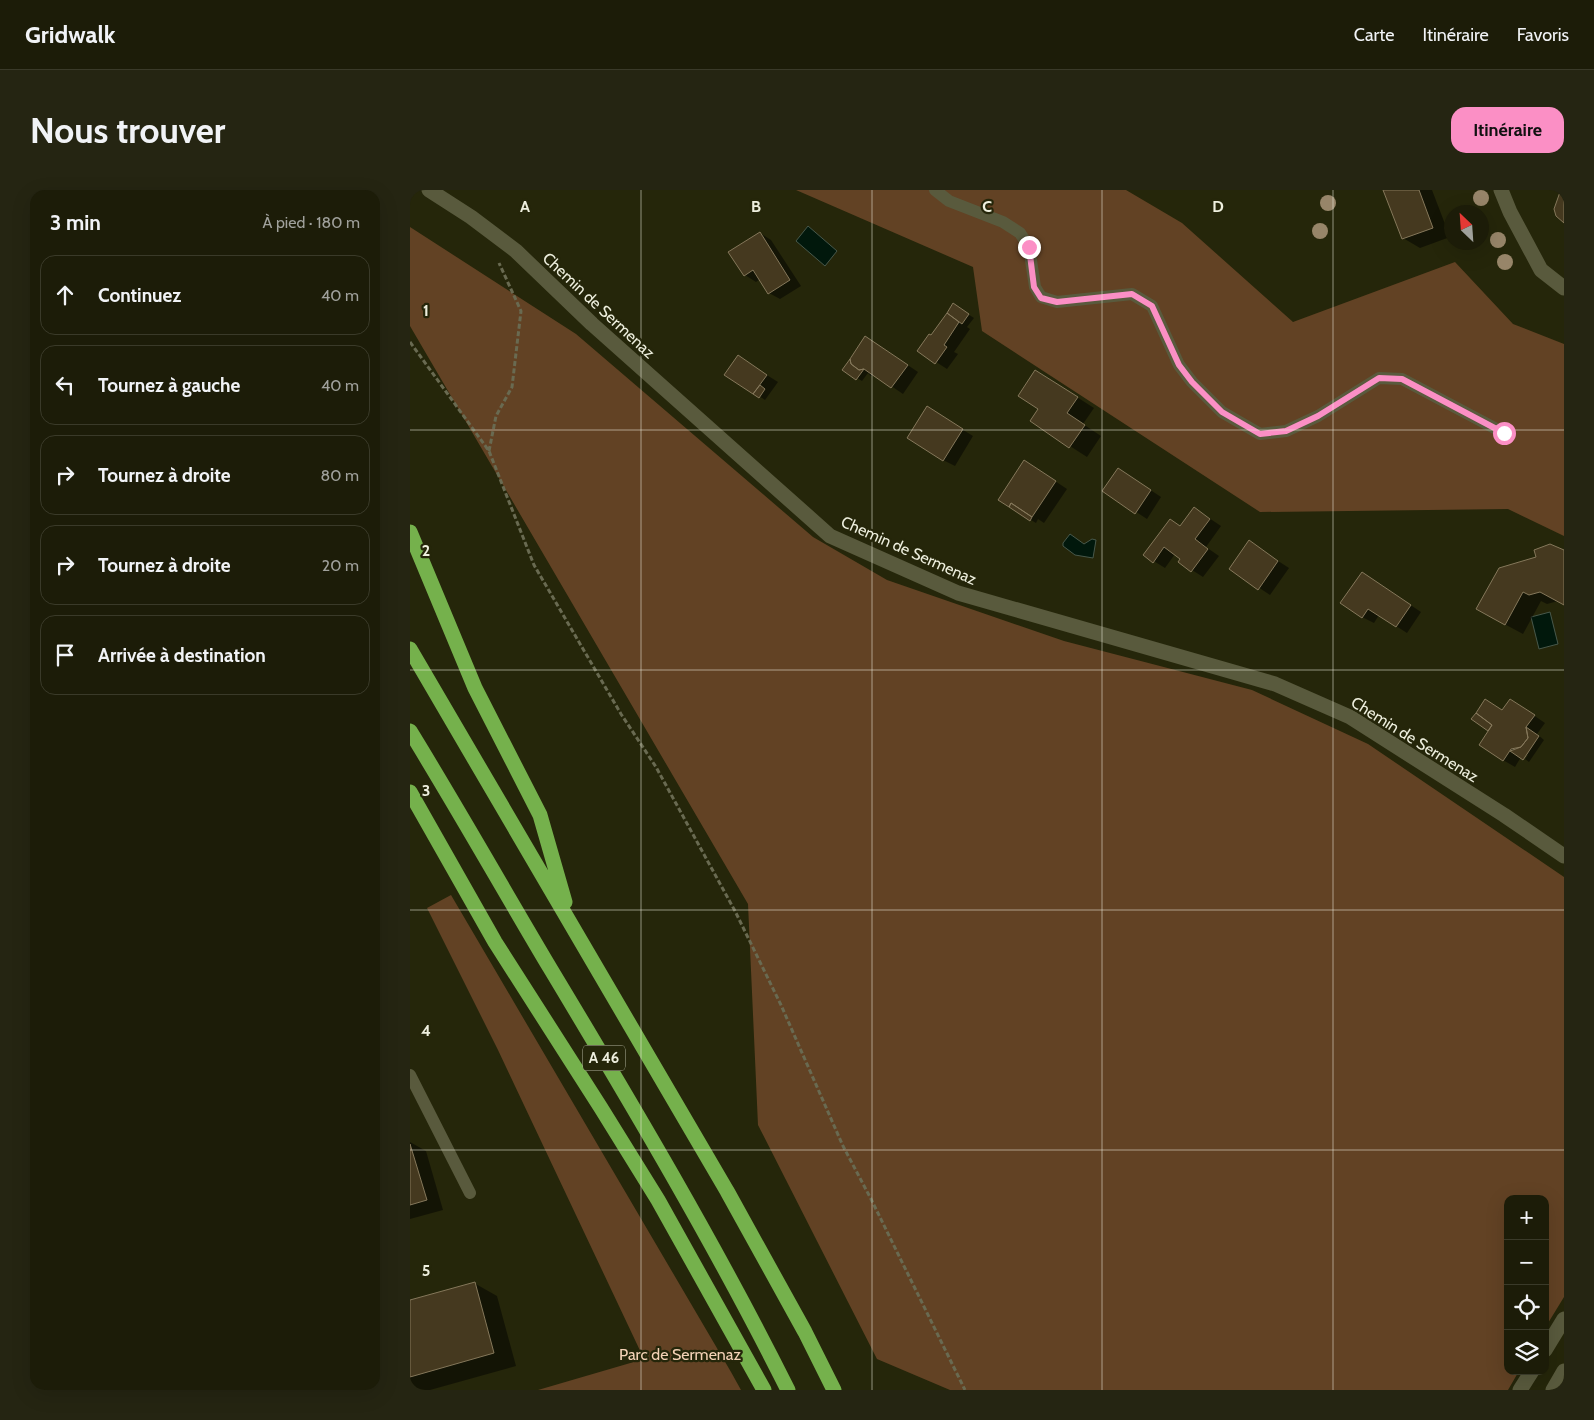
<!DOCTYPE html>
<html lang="fr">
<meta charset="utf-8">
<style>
body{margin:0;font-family:Cabin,sans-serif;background:#252512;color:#f1f3f6}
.controls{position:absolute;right:15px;bottom:15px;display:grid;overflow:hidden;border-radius:10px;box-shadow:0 5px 20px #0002}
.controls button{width:45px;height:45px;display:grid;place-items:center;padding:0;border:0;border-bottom:1px solid #3a3a29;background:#1c1c08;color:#f1f3f6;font:25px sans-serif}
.compass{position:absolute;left:1034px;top:15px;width:45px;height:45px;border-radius:50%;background:#1c1c08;box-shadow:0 5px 20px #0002;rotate:335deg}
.stop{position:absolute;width:15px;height:15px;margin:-11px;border:4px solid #fb8fc5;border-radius:50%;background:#fff}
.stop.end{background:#fb8fc5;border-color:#fff;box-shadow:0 1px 5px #0008}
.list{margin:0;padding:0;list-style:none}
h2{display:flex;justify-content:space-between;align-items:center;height:65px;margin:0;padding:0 20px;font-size:21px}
h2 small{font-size:16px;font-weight:400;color:#a0a19c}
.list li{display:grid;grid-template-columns:32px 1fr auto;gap:15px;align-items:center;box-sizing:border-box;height:80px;margin:0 10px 10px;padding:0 10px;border:1px solid #3a3a29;border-radius:15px}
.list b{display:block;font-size:19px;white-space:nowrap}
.list em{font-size:16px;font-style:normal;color:#a0a19c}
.icon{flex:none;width:28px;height:28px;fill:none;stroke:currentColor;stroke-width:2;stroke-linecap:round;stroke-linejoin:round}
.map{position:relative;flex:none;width:1154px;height:1200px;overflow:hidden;border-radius:15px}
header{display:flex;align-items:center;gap:30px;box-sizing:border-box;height:70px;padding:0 25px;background:#1c1c08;border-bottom:1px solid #3a3a29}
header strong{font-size:24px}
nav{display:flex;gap:28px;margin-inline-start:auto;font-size:18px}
.intro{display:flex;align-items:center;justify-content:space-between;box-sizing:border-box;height:120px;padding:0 30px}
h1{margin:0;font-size:35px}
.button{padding:12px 22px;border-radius:15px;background:#fb8fc5;color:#111;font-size:18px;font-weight:700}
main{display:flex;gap:30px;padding:0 30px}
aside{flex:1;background:#1c1c08;border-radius:15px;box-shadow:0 5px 20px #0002}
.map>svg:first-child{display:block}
.green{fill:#624224}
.water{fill:#01180c;stroke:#48584b}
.shadow{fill:#0007}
.building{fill:#45391f;stroke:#85785b}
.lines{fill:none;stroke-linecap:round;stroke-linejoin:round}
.path{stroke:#696a51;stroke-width:3;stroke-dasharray:5 2.5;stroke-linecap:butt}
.lane{stroke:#595a3d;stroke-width:12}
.street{stroke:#595a3d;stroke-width:15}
.highway{stroke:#75b14c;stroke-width:15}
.tree{fill:#978569}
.route{stroke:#fb8fc5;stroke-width:6}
.grid{fill:none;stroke:#eeefde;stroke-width:1;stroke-opacity:0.55}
.labels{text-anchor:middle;stroke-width:4.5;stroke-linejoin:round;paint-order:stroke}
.shield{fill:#25260a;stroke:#b2b39e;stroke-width:1}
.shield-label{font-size:15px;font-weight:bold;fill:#eeefde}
.street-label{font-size:16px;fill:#eeefde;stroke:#25260a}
.park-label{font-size:16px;fill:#f4d2b6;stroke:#25260a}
.grid-label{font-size:16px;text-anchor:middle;font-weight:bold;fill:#eeefde;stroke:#25260a;stroke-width:4.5;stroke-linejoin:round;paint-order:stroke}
</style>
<header>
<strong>Gridwalk</strong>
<nav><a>Carte</a><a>Itinéraire</a><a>Favoris</a></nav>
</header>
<div class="intro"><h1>Nous trouver</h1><a class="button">Itinéraire</a></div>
<main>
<aside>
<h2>3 min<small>À pied · 180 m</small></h2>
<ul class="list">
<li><svg class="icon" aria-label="ahead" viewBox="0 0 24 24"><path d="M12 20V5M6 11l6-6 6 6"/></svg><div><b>Continuez</b></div><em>40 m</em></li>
<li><svg class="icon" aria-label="left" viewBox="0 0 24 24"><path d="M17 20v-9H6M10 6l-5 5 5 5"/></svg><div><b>Tournez à gauche</b></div><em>40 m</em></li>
<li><svg class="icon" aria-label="right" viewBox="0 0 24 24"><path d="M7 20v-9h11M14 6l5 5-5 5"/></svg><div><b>Tournez à droite</b></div><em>80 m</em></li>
<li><svg class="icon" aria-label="right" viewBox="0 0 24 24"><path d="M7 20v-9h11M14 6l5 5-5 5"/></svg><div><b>Tournez à droite</b></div><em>20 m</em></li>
<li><svg class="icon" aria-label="arrive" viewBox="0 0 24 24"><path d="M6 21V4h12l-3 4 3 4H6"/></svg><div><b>Arrivée à destination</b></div></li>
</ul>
</aside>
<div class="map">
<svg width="1154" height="1200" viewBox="0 0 1154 1200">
<rect width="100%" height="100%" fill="#25260a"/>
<!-- green -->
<path class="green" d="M 386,0 L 716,0 L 772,33 L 883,132 L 1045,72 L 1103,134 L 1154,154 L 1154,346 L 1098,319 L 850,322 L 572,141 L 563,77 Z
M 0,37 L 166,144 L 403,347 L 477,390 L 654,451 L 842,500 L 958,554 L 1154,687 L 1154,1107 L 1135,1138 L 1135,1009 L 1098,1009 L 1098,1181 L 1109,1181 L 1098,1200 L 540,1200 L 467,1169 L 348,935 L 338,714 L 0,136 Z
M 41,705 L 321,1182 L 331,1200 L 128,1200 L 234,1169 L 88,860 L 17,718 Z"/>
<!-- water -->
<path class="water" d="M 398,36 L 427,61 L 415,76 L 386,51 Z
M 660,344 L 674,354 L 682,349 L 686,350 L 683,368 L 665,365 L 653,356 L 653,353 Z
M 1140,422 L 1148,454 L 1129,459 L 1121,427 Z"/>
<!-- shadow -->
<path class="shadow" d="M 975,0 L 1022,0 L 1040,47 L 1010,58 L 993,48 Z
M 350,43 L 361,50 L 391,96 L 370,109 L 359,103 L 350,89 L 346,92 L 335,85 Z
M 544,115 L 564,128 L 557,137 L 560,139 L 544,162 L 548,164 L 537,179 L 509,161 L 522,147 Z
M 456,147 L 508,182 L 493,204 L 465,185 L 461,186 L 458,183 L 452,191 L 447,188 Z
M 339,174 L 368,192 L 355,210 L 316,185 Z
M 626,181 L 684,218 L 673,234 L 691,246 L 677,267 L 621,231 L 629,219 Z
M 529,225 L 563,246 L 545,276 L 533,270 Z
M 615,271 L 657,299 L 634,333 L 628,329 L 626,333 L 621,330 Z
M 709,279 L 751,307 L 737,329 L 694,301 Z
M 784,318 L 811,336 L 796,357 L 809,366 L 793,387 L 782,380 L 772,369 L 765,364 L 755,378 L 734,365 L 771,337 Z
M 839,352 L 879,378 L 860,405 L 821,379 Z
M 1154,362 L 1154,414 L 1148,411 L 1137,414 L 1131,411 L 1113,444 L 1085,429 Z
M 963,390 L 1011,422 L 997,443 L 969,425 L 964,433 L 952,427 Z
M 1076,510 L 1093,521 L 1101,510 L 1135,533 L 1127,544 L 1134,550 L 1119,572 L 1115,569 L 1118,565 L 1111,567 L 1105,577 L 1093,570 L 1080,541 L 1063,529 Z
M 0,952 L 16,961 L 33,1020 L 0,1029 Z
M 64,1093 L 87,1106 L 106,1176 L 20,1200 L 0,1200 L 0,1111 Z"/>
<!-- building -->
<path class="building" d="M 973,0 L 1009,0 L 1023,38 L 992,49 Z
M 1154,1 L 1154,33 L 1146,26 L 1144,19 L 1150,2 Z
M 350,42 L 380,90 L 358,104 L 343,80 L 334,86 L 318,62 Z
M 543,113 L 559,124 L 552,134 L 537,123 Z
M 537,123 L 549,132 L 534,155 L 537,157 L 525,174 L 507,161 L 519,144 L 521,145 Z
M 455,146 L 498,175 L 481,198 L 454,179 L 449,180 L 441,174 L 440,169 Z
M 328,165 L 357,185 L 343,204 L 314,185 Z
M 440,169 L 441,174 L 449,180 L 454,179 L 446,190 L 432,180 Z
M 625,180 L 668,207 L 657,223 L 675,235 L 659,258 L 620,231 L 628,219 L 608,206 Z
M 350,195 L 355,199 L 349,208 L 343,204 Z
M 517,216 L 553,239 L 533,271 L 497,248 Z
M 614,270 L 646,291 L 622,327 L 601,313 L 599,317 L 588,310 Z
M 708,278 L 741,300 L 725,324 L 692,301 Z
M 601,313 L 622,327 L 620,331 L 599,317 Z
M 784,317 L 800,329 L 785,349 L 798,359 L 781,382 L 768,372 L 770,369 L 754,357 L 743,373 L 733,365 L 760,329 L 770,336 Z
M 839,350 L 868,371 L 848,400 L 819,379 Z
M 1140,354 L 1154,360 L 1154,415 L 1130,402 L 1119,405 L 1113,402 L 1095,435 L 1066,419 L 1089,378 L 1126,367 L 1124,360 Z
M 952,382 L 1001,415 L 986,437 L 958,419 L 952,428 L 930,413 Z
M 1075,509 L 1092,520 L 1100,509 L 1125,525 L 1116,537 L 1118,548 L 1111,557 L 1101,559 L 1093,571 L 1069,555 L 1082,535 L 1066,523 Z
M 1066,523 L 1082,535 L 1078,541 L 1061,529 Z
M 1116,537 L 1129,546 L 1113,570 L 1100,561 L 1111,557 L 1118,548 Z
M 0,954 L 17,1010 L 0,1015 Z
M 65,1092 L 84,1163 L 0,1187 L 0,1110 Z"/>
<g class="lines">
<!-- path -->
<path class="path" d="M 0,152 L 79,261 L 124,375 L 211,524 L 246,577 L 325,721 L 371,815 L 433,956 L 461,1009 L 555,1200
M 79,261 L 86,226 L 102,197 L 111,121 L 89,73"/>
<!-- lane -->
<path class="lane" d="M 525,0 L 539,11 L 593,32 L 610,43 L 619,57 L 625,97 L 631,107 L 647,112 L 722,104 L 742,116 L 769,175 L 782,192 L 812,222 L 850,244 L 876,241 L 908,226 L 969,188 L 992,189 L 1094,243
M 0,885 L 60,1003"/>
<!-- street -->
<path class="street" d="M 19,0 L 61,27 L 106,61 L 182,134 L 420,346 L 548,403 L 865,494 L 940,527 L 1094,625 L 1154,666
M 1091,0 L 1100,22 L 1131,80 L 1154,98
M 1135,1160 L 1154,1129
M 1110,1200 L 1122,1181
M 1143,1200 L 1154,1181"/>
<!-- highway -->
<path class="highway" d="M 0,342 L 65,498 L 130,625 L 155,712
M 0,459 L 317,1001 L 395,1142 L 424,1200
M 0,541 C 48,619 93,699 140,778 C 223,916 306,1056 378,1200
M 0,602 L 85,752 L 191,918 L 248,1010 L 354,1200"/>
</g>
<!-- trees -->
<g class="tree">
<circle cx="1071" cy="8" r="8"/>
<circle cx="918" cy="13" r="8"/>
<circle cx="910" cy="41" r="8"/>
<circle cx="1088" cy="50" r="8"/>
<circle cx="1095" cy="72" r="8"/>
</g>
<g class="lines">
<!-- route -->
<path class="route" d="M 619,57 L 624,97 L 631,108 L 647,112 L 722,104 L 742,116 L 769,175 L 782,192 L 812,222 L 850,244 L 876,241 L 908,226 L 969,188 L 992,189 L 1094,243"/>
</g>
<!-- grid -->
<path class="grid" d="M 231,0 L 231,1200M 462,0 L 462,1200M 692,0 L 692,1200M 923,0 L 923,1200M 0,240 L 1154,240M 0,480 L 1154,480M 0,720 L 1154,720M 0,960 L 1154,960"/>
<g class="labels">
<!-- shield labels -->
<rect class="shield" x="173" y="855.5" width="42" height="25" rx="4"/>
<g class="shield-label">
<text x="194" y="873">A 46</text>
</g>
<!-- street labels -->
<g class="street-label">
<text transform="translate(189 115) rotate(43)" y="6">Chemin de Sermenaz</text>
<text transform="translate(499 360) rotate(24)" y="6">Chemin de Sermenaz</text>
<text transform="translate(1005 549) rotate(32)" y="6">Chemin de Sermenaz</text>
</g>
<!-- park labels -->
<g class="park-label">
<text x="270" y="1170">Parc de Sermenaz</text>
</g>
</g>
<g class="grid-label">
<text x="115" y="22">A</text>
<text x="346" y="22">B</text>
<text x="577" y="22">C</text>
<text x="808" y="22">D</text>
<text x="16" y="126">1</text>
<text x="16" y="366">2</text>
<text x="16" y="606">3</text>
<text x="16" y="846">4</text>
<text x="16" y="1086">5</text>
</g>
</svg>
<div class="controls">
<button>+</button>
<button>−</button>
<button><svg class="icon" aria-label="locate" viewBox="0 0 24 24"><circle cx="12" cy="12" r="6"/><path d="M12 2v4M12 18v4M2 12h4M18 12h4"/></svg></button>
<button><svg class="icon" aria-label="layers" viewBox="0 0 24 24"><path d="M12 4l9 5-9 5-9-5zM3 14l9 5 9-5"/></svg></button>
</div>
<svg class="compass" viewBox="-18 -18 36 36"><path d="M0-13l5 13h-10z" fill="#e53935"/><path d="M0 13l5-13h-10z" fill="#a0a19c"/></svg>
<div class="stop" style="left:1094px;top:243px"></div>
<div class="stop end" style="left:619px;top:57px"></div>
</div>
</main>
